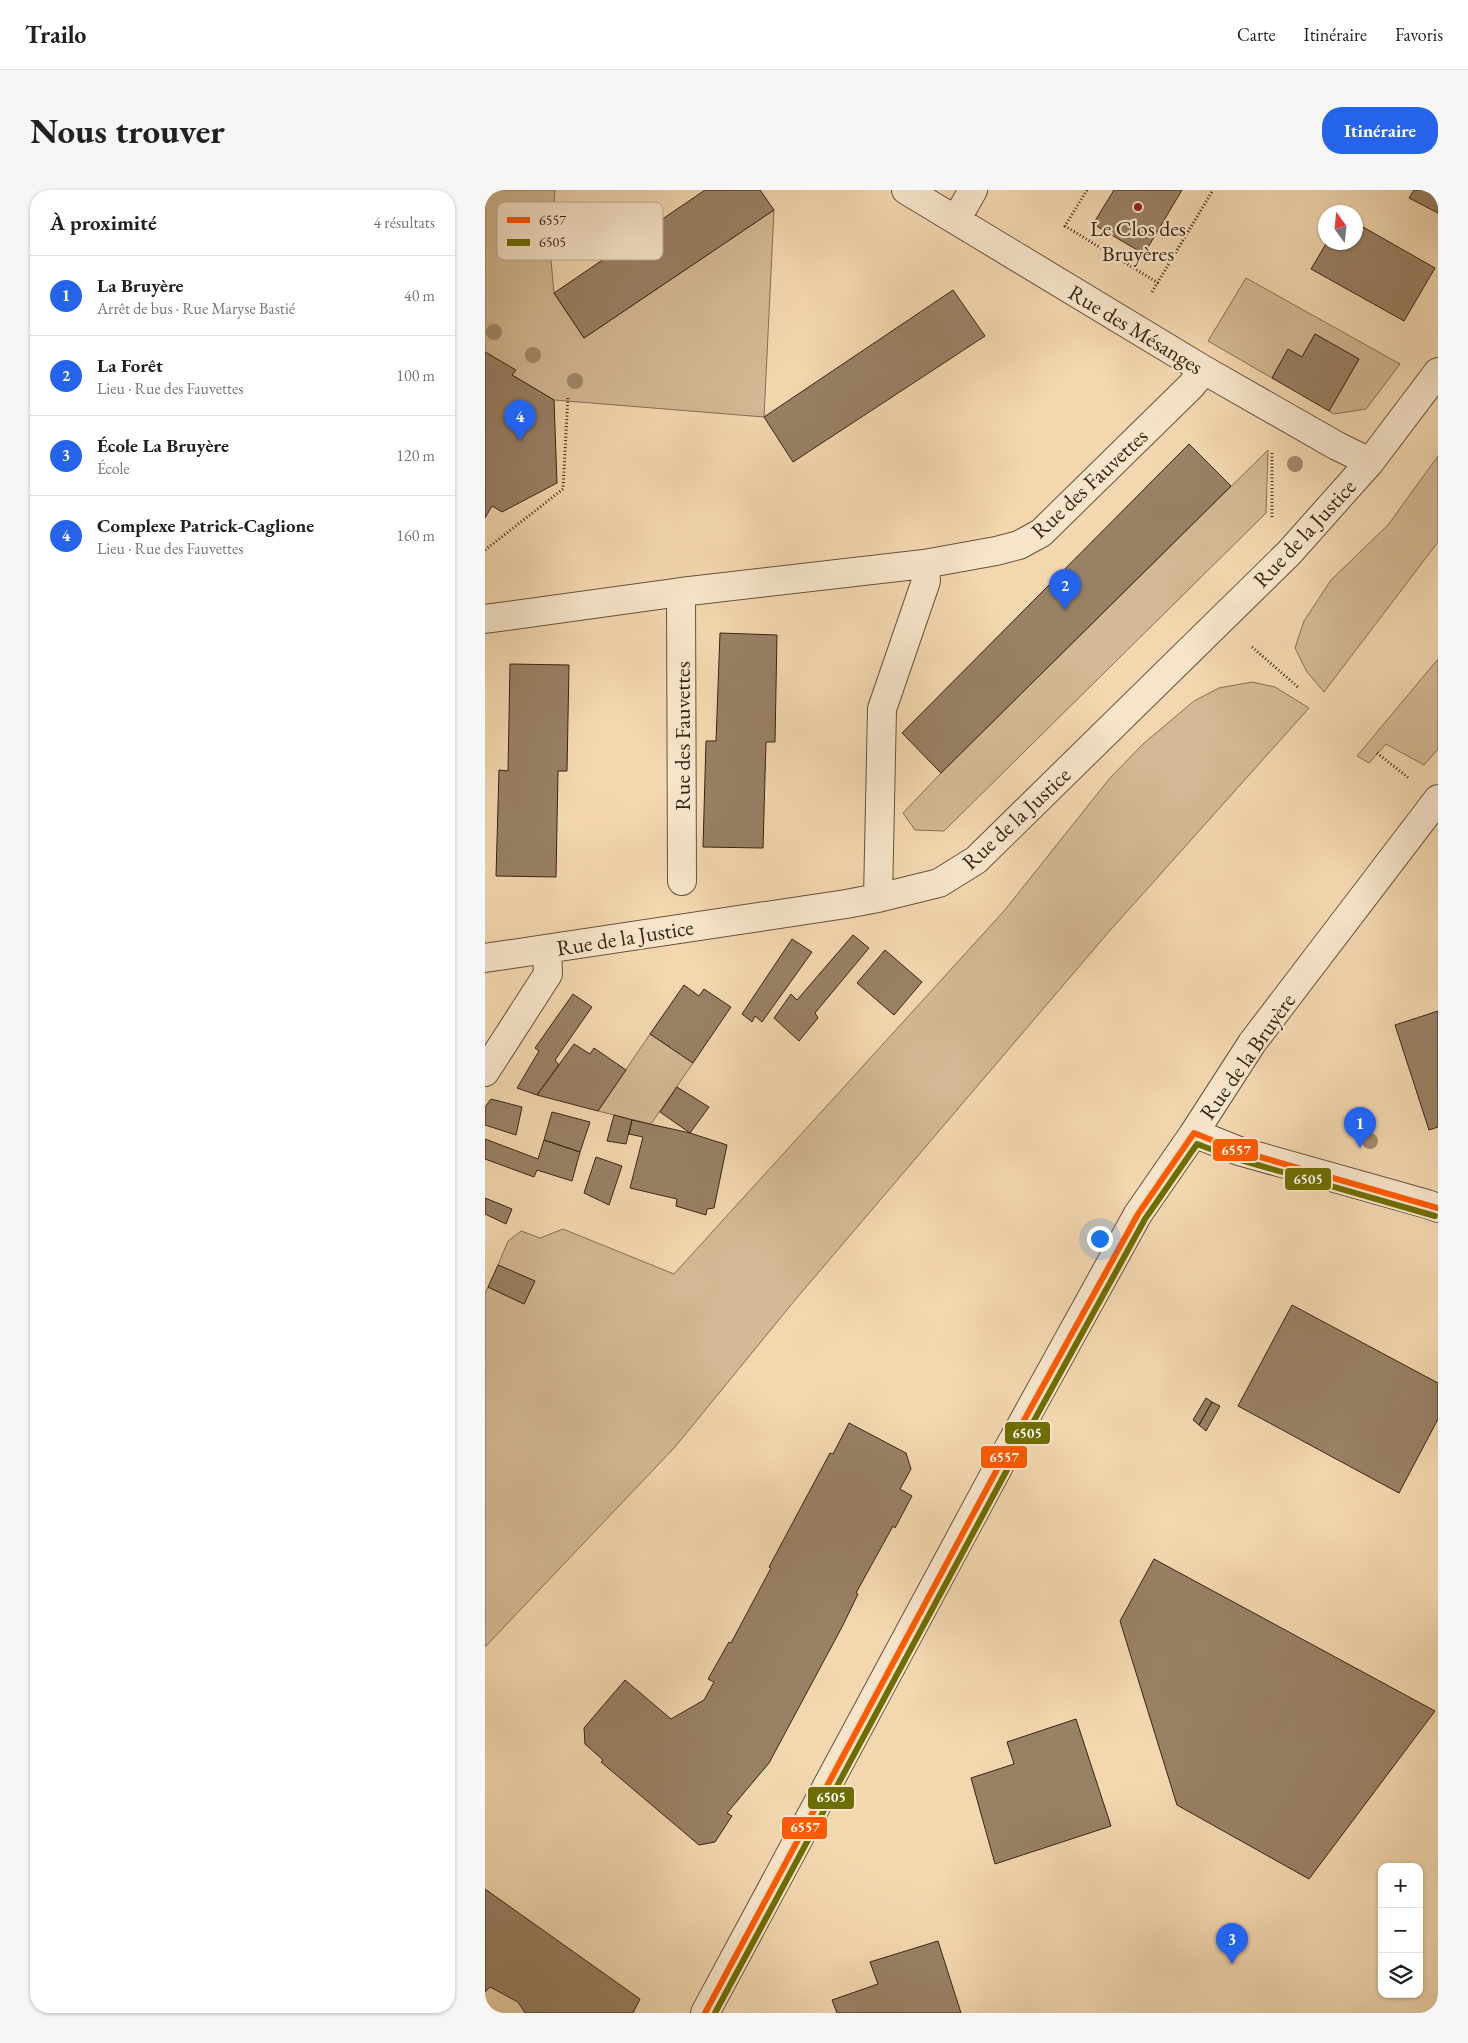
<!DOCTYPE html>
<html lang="fr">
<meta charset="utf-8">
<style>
body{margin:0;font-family:"EB Garamond",serif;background:#f6f6f6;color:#202124}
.controls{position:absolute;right:15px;bottom:15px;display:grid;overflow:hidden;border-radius:10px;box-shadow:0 1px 4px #0004}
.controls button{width:45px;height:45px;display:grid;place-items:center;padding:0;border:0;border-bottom:1px solid #e0e0e0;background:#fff;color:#202124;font:25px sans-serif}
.compass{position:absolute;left:833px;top:15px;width:45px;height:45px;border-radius:50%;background:#fff;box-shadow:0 1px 4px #0004;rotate:345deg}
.you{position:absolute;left:614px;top:1048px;width:18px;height:18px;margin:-12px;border:4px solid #fff;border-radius:50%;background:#1a73e8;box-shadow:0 0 0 8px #1a73e833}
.badge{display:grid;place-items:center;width:32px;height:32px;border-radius:50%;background:#2563eb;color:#fff;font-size:16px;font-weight:700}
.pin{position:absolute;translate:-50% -41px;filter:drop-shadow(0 1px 2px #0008)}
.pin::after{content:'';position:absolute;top:26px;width:18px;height:15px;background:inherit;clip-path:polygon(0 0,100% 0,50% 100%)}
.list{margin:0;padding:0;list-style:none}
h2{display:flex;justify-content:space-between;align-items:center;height:65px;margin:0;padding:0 20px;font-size:21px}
h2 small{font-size:16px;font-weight:400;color:#757577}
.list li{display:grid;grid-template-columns:32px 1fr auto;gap:15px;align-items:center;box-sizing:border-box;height:80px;padding:0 20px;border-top:1px solid #e0e0e0}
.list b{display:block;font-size:19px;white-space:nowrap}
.list p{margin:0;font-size:16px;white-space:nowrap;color:#757577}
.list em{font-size:16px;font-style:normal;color:#757577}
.icon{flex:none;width:28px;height:28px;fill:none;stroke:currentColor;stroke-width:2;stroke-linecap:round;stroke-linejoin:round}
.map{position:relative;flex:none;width:953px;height:1823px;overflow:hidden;border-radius:20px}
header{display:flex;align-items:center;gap:30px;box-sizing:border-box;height:70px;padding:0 25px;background:#fff;border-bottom:1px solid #e0e0e0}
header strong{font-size:24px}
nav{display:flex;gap:28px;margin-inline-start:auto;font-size:18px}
.intro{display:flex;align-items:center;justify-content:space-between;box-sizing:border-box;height:120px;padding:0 30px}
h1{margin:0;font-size:35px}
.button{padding:12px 22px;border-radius:20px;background:#2563eb;color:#fff;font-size:18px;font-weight:700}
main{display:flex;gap:30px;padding:0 30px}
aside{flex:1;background:#fff;border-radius:20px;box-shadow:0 1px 4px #0004}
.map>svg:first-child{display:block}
.green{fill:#d3b995;stroke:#866e54}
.building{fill:#998165;stroke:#382414}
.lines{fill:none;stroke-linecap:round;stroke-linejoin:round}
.minor-casing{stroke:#67513b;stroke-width:30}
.path{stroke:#382414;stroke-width:3;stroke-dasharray:1 2.5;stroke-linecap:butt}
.minor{stroke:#f7e5cb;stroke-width:28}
.bus-1-casing{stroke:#f7e5cb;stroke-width:10}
.bus-2-casing{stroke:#f7e5cb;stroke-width:10}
.bus-1{stroke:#ff5a00;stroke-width:6}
.bus-2{stroke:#6e6e00;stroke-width:6}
.tree{fill:#a2896b}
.poi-dot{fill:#8f2418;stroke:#f7e5cb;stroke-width:2}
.labels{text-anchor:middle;stroke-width:4.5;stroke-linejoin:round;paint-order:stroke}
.poi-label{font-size:22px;fill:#382414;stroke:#f7e5cb}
.street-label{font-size:22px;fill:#382414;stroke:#f7e5cb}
.key{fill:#f7e5cb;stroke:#beab94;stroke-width:1}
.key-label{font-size:14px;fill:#382414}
.line-badge{stroke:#f7e5cb;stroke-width:2}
.badge-label{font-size:14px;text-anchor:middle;font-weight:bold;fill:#fff}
</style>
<header>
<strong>Trailo</strong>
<nav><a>Carte</a><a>Itinéraire</a><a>Favoris</a></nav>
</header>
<div class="intro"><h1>Nous trouver</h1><a class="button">Itinéraire</a></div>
<main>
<aside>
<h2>À proximité<small>4 résultats</small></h2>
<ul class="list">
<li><span class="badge">1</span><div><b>La Bruyère</b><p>Arrêt de bus · Rue Maryse Bastié</p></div><em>40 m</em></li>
<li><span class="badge">2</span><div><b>La Forêt</b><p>Lieu · Rue des Fauvettes</p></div><em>100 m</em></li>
<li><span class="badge">3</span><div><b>École La Bruyère</b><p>École</p></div><em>120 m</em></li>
<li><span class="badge">4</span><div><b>Complexe Patrick-Caglione</b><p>Lieu · Rue des Fauvettes</p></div><em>160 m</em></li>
</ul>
</aside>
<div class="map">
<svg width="953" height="1823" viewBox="0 0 953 1823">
<rect width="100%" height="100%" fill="#f3d7af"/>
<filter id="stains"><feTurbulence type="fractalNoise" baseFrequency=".004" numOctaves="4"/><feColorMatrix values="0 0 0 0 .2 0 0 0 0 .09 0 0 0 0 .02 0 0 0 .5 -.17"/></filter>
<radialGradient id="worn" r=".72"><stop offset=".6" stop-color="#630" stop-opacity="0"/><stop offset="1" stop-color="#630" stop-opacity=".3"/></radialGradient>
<!-- green -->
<path class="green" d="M 0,0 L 70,0 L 65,59 L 69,103 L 99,148 L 289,20 L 279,227 L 69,210 L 27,185 L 30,180 L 0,162 Z
M 761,88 L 915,174 L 881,219 L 849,224 L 844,221 L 874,169 L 830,144 L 817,167 L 803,160 L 787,188 L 723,151 Z
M 783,260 L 781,323 L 459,641 L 430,640 L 418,623 L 456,583 Z
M 953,266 L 953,352 L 839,502 L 822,482 L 810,458 L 819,431 L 846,390 L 903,335 Z
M 953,469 L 953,559 L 939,575 L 901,554 L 884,573 L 872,566 Z
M 767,492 L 790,497 L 824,518 L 621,745 L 310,1110 L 190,1257 L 0,1457 L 0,1103 L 3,1097 L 39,1114 L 49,1091 L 13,1075 L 23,1051 L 36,1041 L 55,1048 L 78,1039 L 189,1084 L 519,721 L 625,588 L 658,554 L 709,511 L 734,498 Z
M 165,844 L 208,873 L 166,934 L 113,921 Z"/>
<!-- building -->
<path class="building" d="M 220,0 L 275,0 L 289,20 L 99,148 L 69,103 Z
M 629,0 L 697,0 L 659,64 L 608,34 Z
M 929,0 L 953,0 L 953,23 L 924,8 Z
M 871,33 L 950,78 L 919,131 L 826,79 L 842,52 L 871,52 Z
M 468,100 L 500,146 L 308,272 L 279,227 Z
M 830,144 L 874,169 L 844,221 L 787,188 L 803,159 L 817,167 Z
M 0,162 L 31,180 L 27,185 L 69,210 L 72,293 L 17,322 L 7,316 L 0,328 Z
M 704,254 L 746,296 L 456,583 L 417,543 Z
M 235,443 L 292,445 L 290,552 L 281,552 L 278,658 L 218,657 L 221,551 L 231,551 Z
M 25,474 L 84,475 L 82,581 L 73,581 L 71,687 L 11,686 L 14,580 L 23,581 Z
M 368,745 L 384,758 L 330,823 L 333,828 L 314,851 L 289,828 L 306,804 L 312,810 Z
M 307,749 L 327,762 L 277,832 L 270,826 L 267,832 L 257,824 Z
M 400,760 L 437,792 L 409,825 L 372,793 Z
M 199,795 L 214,806 L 219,799 L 246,817 L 208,873 L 165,844 Z
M 88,804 L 107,817 L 70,870 L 74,875 L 52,905 L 32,898 L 54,861 L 50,858 Z
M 953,821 L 953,937 L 944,940 L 910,835 Z
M 89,854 L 105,864 L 109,858 L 141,880 L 113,921 L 52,905 Z
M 192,897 L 224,917 L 205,943 L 175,922 Z
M 6,909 L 37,917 L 31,945 L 0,935 L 0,917 Z
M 67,922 L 105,932 L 95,962 L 59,950 Z
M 129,925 L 147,930 L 141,954 L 122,951 Z
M 147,930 L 205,943 L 242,955 L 229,1018 L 222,1019 L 221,1025 L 191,1016 L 192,1009 L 145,998 L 158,947 L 144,944 Z
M 0,949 L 53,969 L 59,950 L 95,962 L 87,991 L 52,980 L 49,987 L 0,969 Z
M 111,967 L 137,976 L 124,1015 L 99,1003 Z
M 0,1008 L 27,1019 L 21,1034 L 0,1024 Z
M 13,1075 L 50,1091 L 39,1114 L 3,1097 Z
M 807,1115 L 953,1193 L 953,1229 L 914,1303 L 753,1216 Z
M 721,1208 L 727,1212 L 714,1235 L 708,1230 Z
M 727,1212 L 735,1216 L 721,1241 L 714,1235 Z
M 364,1233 L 421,1263 L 426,1279 L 415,1299 L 427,1306 L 410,1338 L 408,1336 L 371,1403 L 373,1404 L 357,1437 L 284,1573 L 242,1623 L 247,1626 L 230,1652 L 214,1655 L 116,1572 L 118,1570 L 100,1554 L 99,1538 L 140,1490 L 186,1529 L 219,1510 L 229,1492 L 223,1489 L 244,1452 L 246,1453 L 286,1378 L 284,1377 L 345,1263 L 348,1264 Z
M 669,1369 L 950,1521 L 824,1689 L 692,1615 L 635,1431 Z
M 591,1529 L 626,1636 L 510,1674 L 486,1588 L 529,1574 L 522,1552 Z
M 0,1699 L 155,1809 L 148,1823 L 40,1823 L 33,1812 L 5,1797 L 0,1802 Z
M 453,1751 L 476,1823 L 352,1823 L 347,1810 L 393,1794 L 385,1772 Z"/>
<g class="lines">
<defs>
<path id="minor" d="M 421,0 L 719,180 L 852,256 L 885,272
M 471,30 L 488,0
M 196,402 L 197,691
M 0,429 L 196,402 L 439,374 L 511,361 L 534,355 L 556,343 L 706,196 L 719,180
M 393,708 L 397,519 L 441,391 L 439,374
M 0,768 L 361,714 L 393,708 L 454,693 L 491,670 L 804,363 L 885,272 L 953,182
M 0,882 L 63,784 L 62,759
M 709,943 L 754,961 L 942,1014 L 953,1018
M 220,1823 L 522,1261 L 653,1024 L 709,943 L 767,853 L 953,609"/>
</defs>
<!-- minor casing -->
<use href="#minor" class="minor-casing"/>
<!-- path -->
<path class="path" d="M 602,0 L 580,36 L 673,93
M 667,102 L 728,0
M 787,327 L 787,261
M 0,360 L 78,299 L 83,206
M 767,457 L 814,498
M 892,563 L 925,589"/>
<!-- minor -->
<use href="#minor" class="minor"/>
<defs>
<path id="bus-1" d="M 220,1823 L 522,1261 L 653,1024 L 709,943 L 754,961 L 953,1018"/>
<path id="bus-2" d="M 230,1823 L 530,1265 L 660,1029 L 712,954 L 752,969 L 950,1026"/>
</defs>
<!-- bus-1 casing -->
<use href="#bus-1" class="bus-1-casing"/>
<!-- bus-2 casing -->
<use href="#bus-2" class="bus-2-casing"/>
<!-- bus-1 -->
<use href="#bus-1" class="bus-1"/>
<!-- bus-2 -->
<use href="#bus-2" class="bus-2"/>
</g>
<!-- trees -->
<g class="tree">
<circle cx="9" cy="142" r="8"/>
<circle cx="48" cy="165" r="8"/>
<circle cx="90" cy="191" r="8"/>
<circle cx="810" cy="274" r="8"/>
<circle cx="885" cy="951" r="8"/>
</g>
<!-- markers -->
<circle class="poi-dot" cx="653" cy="17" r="5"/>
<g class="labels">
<!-- poi labels -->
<g class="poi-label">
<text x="653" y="46">Le Clos des<tspan x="653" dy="25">Bruyères</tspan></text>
</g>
<!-- street labels -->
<g class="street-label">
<text transform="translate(651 139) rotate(31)" y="8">Rue des Mésanges</text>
<text transform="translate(604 293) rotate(-43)" y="8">Rue des Fauvettes</text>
<text transform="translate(819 343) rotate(-47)" y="8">Rue de la Justice</text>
<text transform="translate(197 546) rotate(-90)" y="8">Rue des Fauvettes</text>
<text transform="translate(531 628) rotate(-43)" y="8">Rue de la Justice</text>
<text transform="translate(140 747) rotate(-9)" y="8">Rue de la Justice</text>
<text transform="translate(762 866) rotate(-55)" y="8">Rue de la Bruyère</text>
</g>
</g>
<!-- legend -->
<rect x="12" y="12" width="166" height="58" rx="8" class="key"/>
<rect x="22" y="27" width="23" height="6" fill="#ff5a00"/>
<rect x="22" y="49" width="23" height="7" fill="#6e6e00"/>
<g class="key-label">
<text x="54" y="35">6557</text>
<text x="54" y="57">6505</text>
</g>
<g class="line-badge">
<rect x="727" y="948" width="47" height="24" rx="5" fill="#ff5a00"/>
<rect x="799" y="977" width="48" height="24" rx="5" fill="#6e6e00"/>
<rect x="519" y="1231" width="47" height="24" rx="5" fill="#6e6e00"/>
<rect x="495" y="1255" width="48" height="24" rx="5" fill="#ff5a00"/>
<rect x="322" y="1596" width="48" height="24" rx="5" fill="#6e6e00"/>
<rect x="296" y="1626" width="47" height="24" rx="5" fill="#ff5a00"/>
</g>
<g class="badge-label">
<text x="751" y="965">6557</text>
<text x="823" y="994">6505</text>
<text x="542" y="1248">6505</text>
<text x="519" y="1272">6557</text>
<text x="346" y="1612">6505</text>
<text x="320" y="1642">6557</text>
</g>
<rect width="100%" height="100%" filter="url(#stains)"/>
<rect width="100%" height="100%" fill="url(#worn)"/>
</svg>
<div class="controls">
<button>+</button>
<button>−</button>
<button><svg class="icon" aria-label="layers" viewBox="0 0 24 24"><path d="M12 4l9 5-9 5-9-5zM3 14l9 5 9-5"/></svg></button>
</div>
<svg class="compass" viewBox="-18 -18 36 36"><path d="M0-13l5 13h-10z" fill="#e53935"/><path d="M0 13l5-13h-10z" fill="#757577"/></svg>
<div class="you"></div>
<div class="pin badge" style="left:875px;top:958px">1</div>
<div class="pin badge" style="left:580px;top:420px">2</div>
<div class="pin badge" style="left:747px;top:1774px">3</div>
<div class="pin badge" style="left:35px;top:251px">4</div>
</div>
</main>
